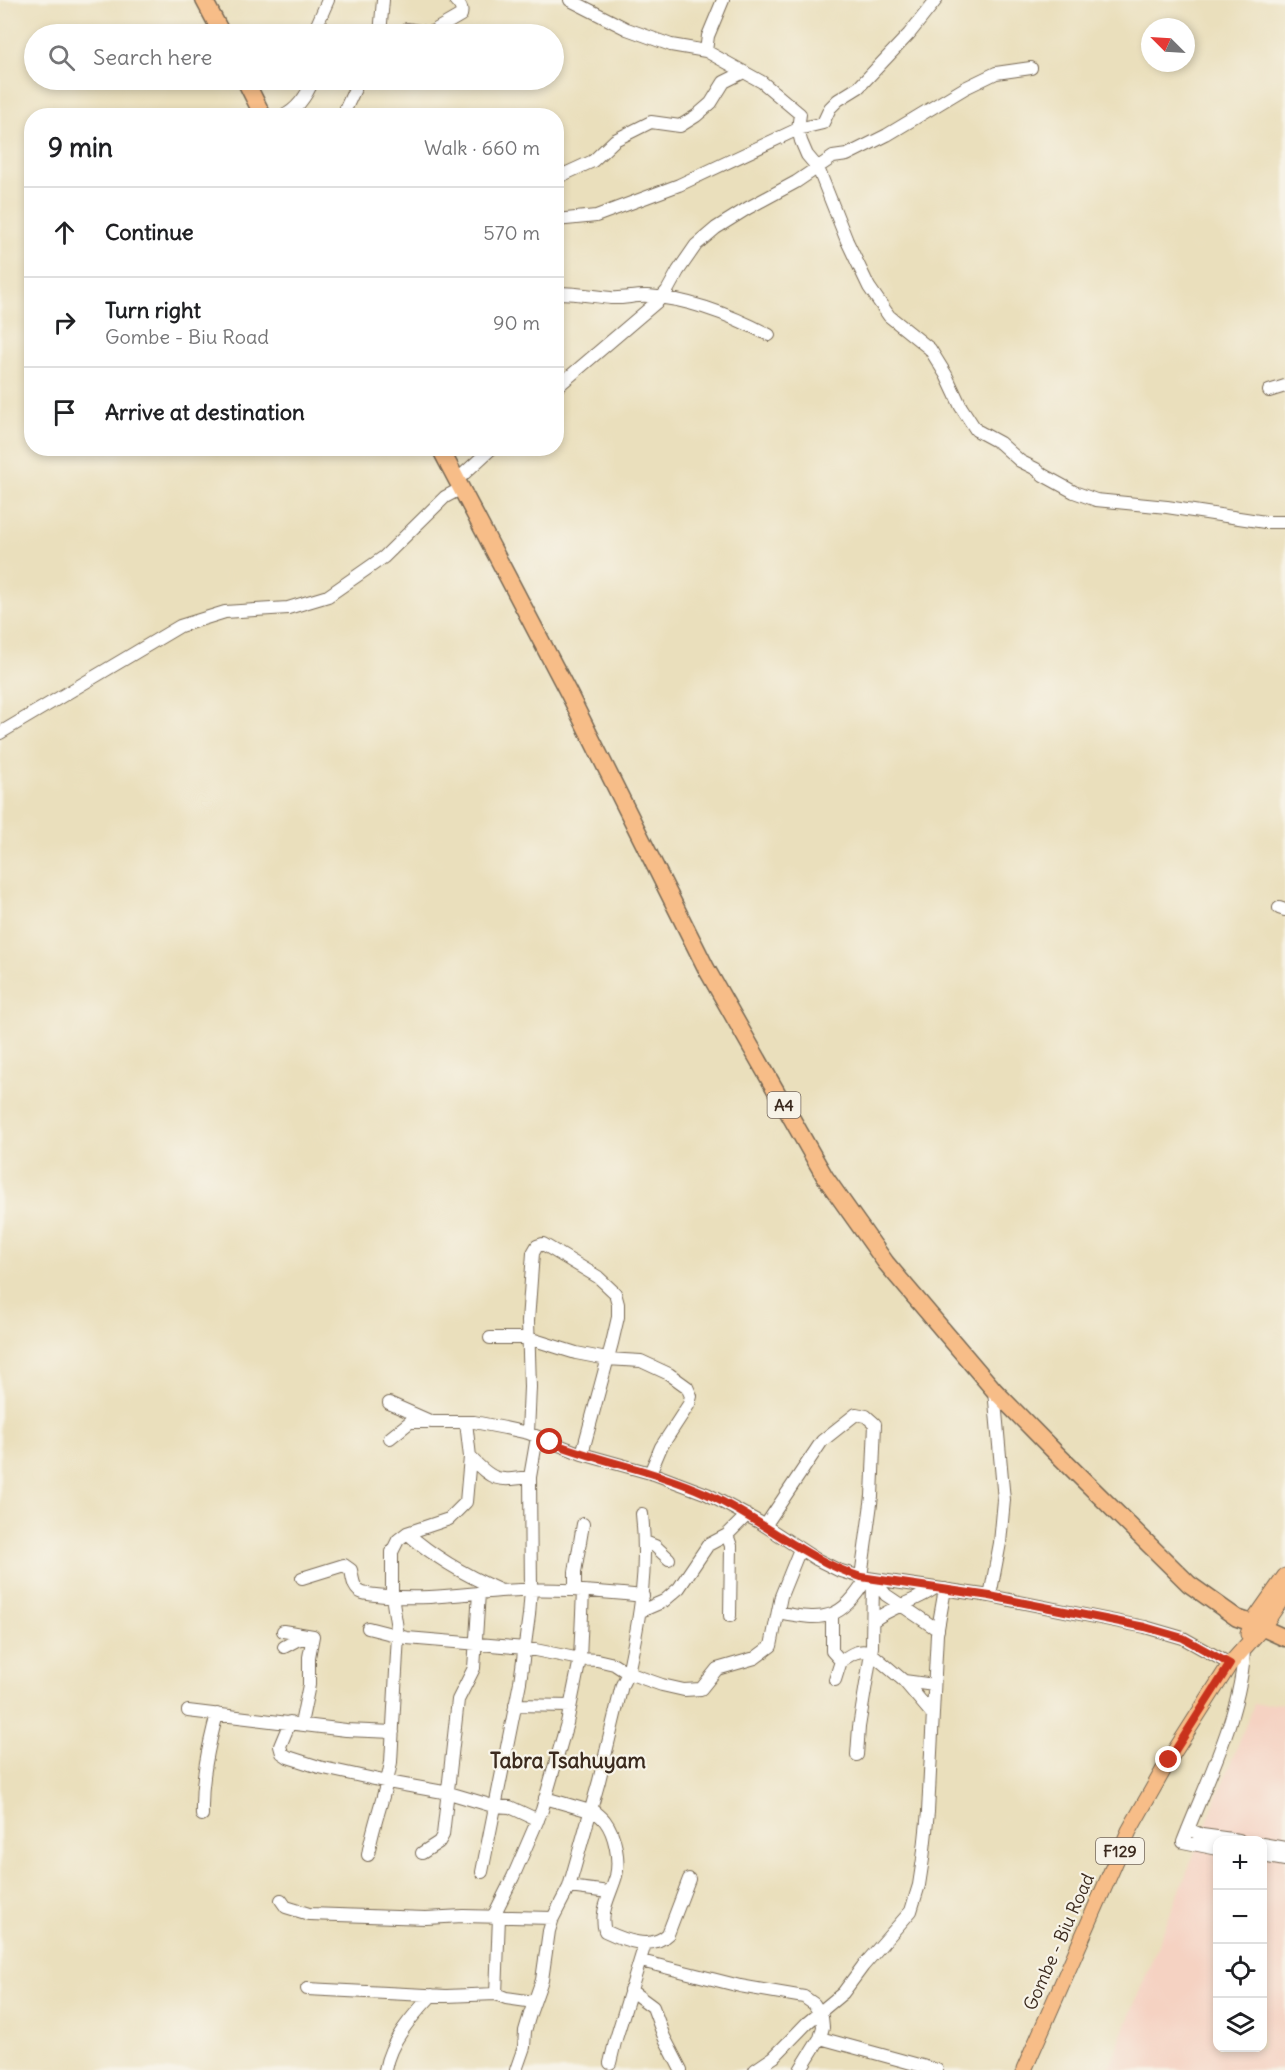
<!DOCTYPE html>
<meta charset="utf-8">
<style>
body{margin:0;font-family:Delius,sans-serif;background:#f6f6f6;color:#202124}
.controls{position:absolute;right:18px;bottom:18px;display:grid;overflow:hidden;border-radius:12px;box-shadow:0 3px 9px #0003}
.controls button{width:54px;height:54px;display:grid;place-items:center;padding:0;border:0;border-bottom:2px solid #e0e0e0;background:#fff;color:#202124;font:30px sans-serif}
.compass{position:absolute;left:1141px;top:18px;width:54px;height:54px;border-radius:50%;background:#fff;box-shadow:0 3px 9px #0003;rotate:294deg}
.stop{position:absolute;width:18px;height:18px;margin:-14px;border:4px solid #c8321e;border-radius:50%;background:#fff}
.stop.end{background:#c8321e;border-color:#fff;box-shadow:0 2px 6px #0008}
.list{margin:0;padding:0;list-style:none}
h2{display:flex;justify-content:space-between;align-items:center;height:78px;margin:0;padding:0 24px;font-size:26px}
h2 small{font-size:20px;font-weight:400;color:#757577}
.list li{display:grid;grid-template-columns:39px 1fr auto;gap:18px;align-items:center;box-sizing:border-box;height:90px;padding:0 24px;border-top:2px solid #e0e0e0}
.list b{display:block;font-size:22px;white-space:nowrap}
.list p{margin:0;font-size:20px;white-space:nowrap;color:#757577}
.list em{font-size:20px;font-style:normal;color:#757577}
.icon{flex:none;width:33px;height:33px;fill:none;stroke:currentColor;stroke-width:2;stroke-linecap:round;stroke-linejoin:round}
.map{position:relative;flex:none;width:1285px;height:2070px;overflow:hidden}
.search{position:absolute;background:#fff;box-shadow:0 3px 9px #0003;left:24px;top:24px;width:540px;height:66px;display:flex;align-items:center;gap:15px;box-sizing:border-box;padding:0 21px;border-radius:33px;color:#757577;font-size:22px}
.panel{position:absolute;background:#fff;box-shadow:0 3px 9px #0003;left:24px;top:108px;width:540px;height:348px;border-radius:24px}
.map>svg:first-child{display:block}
.built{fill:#f5d2c2;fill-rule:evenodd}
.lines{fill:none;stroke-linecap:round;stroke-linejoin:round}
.minor-casing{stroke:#786955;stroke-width:14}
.major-casing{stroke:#786955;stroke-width:17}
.highway-casing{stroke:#786955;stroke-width:19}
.minor{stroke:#fff;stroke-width:12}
.major{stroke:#f7bd88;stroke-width:15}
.highway{stroke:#f7bd88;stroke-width:16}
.route{stroke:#c8321e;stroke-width:8}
.labels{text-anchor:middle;stroke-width:4.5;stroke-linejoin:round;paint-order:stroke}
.shield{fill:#f7f3e8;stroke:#73665b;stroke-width:1.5}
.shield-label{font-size:16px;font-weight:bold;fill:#3b2a1e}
.street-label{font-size:18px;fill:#3b2a1e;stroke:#f7f3e8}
.quarter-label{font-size:21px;font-weight:bold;fill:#3b2a1e;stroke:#f7f3e8}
</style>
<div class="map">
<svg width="1285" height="2070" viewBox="0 0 1285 2070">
<rect width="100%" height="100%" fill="#f7f3e8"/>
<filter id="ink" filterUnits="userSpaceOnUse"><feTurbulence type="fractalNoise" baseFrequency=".0167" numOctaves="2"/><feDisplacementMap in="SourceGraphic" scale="12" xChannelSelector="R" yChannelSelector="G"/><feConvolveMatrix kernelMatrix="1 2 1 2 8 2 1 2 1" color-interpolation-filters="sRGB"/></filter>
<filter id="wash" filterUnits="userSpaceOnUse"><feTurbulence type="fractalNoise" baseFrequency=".008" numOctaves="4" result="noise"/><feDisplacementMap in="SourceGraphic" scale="24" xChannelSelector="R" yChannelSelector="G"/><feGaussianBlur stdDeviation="1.35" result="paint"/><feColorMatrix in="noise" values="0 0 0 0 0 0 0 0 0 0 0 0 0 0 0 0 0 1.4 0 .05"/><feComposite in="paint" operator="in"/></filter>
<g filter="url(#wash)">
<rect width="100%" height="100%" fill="#eadfbc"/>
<!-- built -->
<path class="built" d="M 1285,1703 L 1285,2070 L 1108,2070 L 1254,1704 ZM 1218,1840 L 1262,1840 L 1262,2048 L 1218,2048 Z"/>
</g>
<g filter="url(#ink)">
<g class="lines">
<defs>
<path id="minor" d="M 570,0 L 627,29 L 671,45 L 706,51 L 762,82 L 800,114 L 798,129 L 801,141 L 807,155 L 818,168 L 847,241 L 869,287 L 889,316 L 930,349 L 946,375 L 961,407 L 976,430 L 1000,443 L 1020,461 L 1036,469 L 1043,475 L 1074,492 L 1096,500 L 1167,507 L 1265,522 L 1285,522
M 313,34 L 328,0
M 380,34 L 383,0
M 402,34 L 407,29 L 430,33 L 461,15 C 463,7 459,5 455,0
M 706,51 L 708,36 L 723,0
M 346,108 L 359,80
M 283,116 C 298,109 307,95 313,80
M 556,178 L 593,161 L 615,140 L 651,122 L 680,126 L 696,116 L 711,103 L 724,82 L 744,72
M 556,220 L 596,216 L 679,185 L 798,129 L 823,123 L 830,108 L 838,100 L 859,87 L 909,34 L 936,0
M 556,293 C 575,293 593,296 611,298 C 624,299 636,295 648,296 C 691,299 731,315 769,335
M 556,388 L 658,301 L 667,291 L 678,271 L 696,245 L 716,228 L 748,208 L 796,182 L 833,157 L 847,155 L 887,135 L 965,88 L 996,73 L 1031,68
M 1269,391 L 1285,386
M 456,481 L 492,448
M 0,733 L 180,626 L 225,612 L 288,608 L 328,596 L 384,557 L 445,497 L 460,489
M 1279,908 L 1285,910
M 490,1338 L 528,1338 L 576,1353 L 607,1359 L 641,1361 L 669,1374 L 687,1387 L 691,1396 L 689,1404 L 661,1447 L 650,1473
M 389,1403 L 432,1422 L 474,1422 L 505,1428 L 528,1433 L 582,1454 L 654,1474 L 707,1494 L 759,1522 L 816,1559 L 838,1570 L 861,1577 L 990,1596 L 1145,1627 L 1183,1638 L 1230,1664
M 528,1433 L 530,1387 L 528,1321 L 533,1253 L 537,1246 L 543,1244 L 598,1277 L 615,1293 L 618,1304 L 618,1317 L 612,1343 L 582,1454
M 390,1438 L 410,1422 L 428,1422
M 470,1457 C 494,1482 497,1481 530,1477
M 765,1526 L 822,1441 L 856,1414 L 866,1416 L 875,1424 L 872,1496 L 861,1577
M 407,1533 C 435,1558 465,1575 499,1590
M 727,1535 L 731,1546 L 730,1616
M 645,1542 L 655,1546 L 669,1559
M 302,1578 L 344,1565 L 351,1570 C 353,1579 353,1590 363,1593 C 370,1595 379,1595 386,1596 C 424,1600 462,1594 500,1591 C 547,1587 596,1591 643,1596
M 873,1579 L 886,1595 L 938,1630
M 575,1590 L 575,1572 L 583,1524
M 990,1596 L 1000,1543 L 1004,1500 L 994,1390
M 641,1611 L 664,1601 L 679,1588 L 708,1545 L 727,1535 L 747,1515
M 778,1612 C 825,1622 841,1620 867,1578
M 832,1614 L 832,1651 L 841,1661 L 835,1680
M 873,1621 C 892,1606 915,1602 935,1588
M 368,1628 L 407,1638 L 525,1648 L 580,1659 L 597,1660 L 614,1664 L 628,1673 L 662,1685 L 684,1690 L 701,1689 L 717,1669 L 755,1658 L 771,1646 L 781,1596 L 800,1549
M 283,1631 L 313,1636 L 297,1640 L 284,1647
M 841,1661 C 851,1654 860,1648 871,1653 L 904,1681 L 934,1685
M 904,1681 L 932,1714
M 515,1705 L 570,1706
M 188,1711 L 346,1730 L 393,1732
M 290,1722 L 280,1746 L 282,1753 L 288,1757 L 319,1767 L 388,1782 L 449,1793 L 493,1806 L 510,1807 L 538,1820
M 301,1724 L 309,1685 L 309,1657 L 313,1636
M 857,1755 L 859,1727 L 872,1647 L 873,1579
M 545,1798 L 590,1811
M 591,1808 C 595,1812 601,1816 605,1821 C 615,1834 620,1860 616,1876 C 611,1894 599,1912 605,1931 C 624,1940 651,1951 668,1934 L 689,1879
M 202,1815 C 201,1780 208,1748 217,1714
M 1188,1829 L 1202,1835 L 1239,1840
M 1262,1844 L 1285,1848
M 1218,1849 L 1183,1842 C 1206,1782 1243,1711 1244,1647
M 422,1853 L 439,1842 L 443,1835 L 458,1700 L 474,1668 L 479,1593
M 368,1855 C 373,1823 386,1794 391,1762 L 398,1635 L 392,1596 L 392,1552 L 398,1540 L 407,1533 L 449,1519 L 466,1502 L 470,1457 L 466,1422
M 1262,1856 L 1285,1860
M 482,1872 L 520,1682 L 529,1615 L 531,1590 L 530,1477 L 537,1437
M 569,1887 L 609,1892
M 281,1900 L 286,1907 L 309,1914 L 426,1918 L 463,1916 L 553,1918
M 493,1917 L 513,1877 L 542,1810 L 567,1723 L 580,1659 L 583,1591
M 641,1961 L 740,1986 L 804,1997 L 814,2004 L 822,2017 L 823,2027 L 820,2038 L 800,2070
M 307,1989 L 446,1996 L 496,1994 L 506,1998 L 534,2002
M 630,1990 L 653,2007 L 664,2037 L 681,2070
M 496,1994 L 499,1917
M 820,2038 L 937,2070
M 610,2063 L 615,2042 L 645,1944
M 385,2070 C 390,2041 412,2016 432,1995
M 516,2070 L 524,2047 L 525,2031 L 530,2014 L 542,1980 L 549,1931 L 553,1918 L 569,1887 L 599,1781 L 622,1685 L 628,1673 C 640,1617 648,1572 642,1514
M 755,2070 L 774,2057 L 807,2023 L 843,1993 L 863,1966 L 911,1911 L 919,1885 L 923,1859 L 928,1812 L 937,1634 L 945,1589"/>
<path id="major" d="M 1248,1634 L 1252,1623 L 1285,1576
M 1024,2070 L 1129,1831 L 1169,1760 L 1230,1664 L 1262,1628 L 1285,1594"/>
<path id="highway" d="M 204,0 L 222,34
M 245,80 L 263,116
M 440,448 L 569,694 L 706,968 L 825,1177 L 886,1263 L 994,1390 L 1054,1451 L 1189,1584 L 1237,1618 L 1252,1623 L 1285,1638"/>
</defs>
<!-- minor casing -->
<use href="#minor" class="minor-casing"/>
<!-- major casing -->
<use href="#major" class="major-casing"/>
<!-- highway casing -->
<use href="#highway" class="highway-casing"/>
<!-- minor -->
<use href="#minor" class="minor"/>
<!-- major -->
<use href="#major" class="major"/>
<!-- highway -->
<use href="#highway" class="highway"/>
</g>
</g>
<g class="lines" filter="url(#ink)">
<!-- route -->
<path class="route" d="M 550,1442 C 601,1462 657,1471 707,1494 C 761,1519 805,1559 861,1577 L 990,1596 L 1145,1627 L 1183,1638 L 1230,1664 L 1169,1760"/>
</g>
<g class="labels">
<!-- shield labels -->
<g class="shield">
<rect x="767.5" y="1092" width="33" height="26" rx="4.5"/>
<rect x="1096" y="1838" width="48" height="26" rx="4.5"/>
</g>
<g class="shield-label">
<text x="784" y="1111">A4</text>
<text x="1120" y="1857">F129</text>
</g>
<!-- street labels -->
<g class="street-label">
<text transform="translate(1059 1942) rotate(-66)" y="6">Gombe - Biu Road</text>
</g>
<!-- quarter labels -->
<g class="quarter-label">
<text x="568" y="1768">Tabra Tsahuyam</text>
</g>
</g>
</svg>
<div class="controls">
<button>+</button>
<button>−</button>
<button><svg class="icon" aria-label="locate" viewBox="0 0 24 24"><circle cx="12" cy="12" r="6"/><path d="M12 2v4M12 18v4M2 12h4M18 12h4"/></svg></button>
<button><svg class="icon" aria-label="layers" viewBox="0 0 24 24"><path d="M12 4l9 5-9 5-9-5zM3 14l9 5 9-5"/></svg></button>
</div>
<svg class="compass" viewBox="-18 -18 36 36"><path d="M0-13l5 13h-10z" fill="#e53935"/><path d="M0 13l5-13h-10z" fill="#757577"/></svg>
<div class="stop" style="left:550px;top:1442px"></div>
<div class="stop end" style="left:1169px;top:1760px"></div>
<div class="search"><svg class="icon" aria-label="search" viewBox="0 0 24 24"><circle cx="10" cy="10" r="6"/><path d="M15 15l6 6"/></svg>Search here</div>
<section class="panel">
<h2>9 min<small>Walk · 660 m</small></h2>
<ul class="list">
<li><svg class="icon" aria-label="ahead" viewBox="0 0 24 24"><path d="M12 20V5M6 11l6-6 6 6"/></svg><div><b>Continue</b></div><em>570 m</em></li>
<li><svg class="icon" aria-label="right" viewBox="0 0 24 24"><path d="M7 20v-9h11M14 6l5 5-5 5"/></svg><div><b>Turn right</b><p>Gombe - Biu Road</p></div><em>90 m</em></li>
<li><svg class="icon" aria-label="arrive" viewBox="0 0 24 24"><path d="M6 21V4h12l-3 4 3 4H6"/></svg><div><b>Arrive at destination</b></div></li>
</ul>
</section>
</div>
